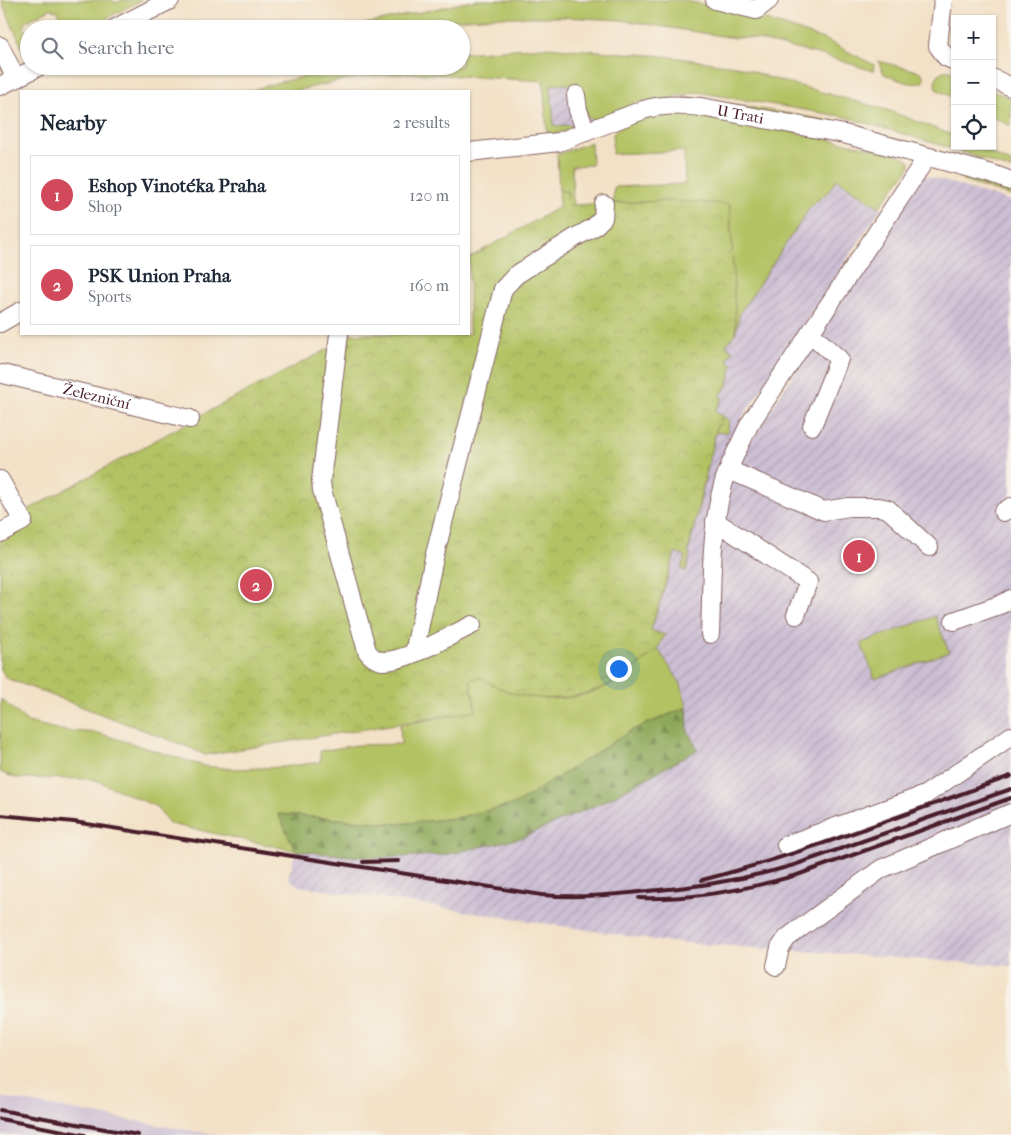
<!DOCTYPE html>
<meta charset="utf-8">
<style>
body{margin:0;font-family:"IM FELL French Canon",serif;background:#f2f2f3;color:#1f2937}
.controls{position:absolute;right:15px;top:15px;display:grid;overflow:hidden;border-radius:0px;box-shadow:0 1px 4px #0004}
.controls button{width:45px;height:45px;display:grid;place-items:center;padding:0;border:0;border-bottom:1px solid #e0e1e3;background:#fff;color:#1f2937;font:25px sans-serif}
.you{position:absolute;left:618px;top:668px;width:18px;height:18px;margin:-12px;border:4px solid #fff;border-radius:50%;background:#1a73e8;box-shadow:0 0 0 8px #1a73e833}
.badge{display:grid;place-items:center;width:32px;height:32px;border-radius:50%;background:#d1495b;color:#fff;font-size:16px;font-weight:700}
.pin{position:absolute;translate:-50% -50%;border:2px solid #fff;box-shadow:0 1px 5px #0006}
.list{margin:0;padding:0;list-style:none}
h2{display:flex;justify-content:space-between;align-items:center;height:65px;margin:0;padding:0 20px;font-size:21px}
h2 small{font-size:16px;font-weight:400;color:#747a83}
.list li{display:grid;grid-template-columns:32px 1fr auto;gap:15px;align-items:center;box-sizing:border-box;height:80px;margin:0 10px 10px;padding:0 10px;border:1px solid #e0e1e3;border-radius:0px}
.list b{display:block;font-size:19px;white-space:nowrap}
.list p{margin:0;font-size:16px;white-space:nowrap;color:#747a83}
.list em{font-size:16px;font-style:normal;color:#747a83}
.icon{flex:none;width:28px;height:28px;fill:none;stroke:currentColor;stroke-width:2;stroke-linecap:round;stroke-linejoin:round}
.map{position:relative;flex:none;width:1011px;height:1135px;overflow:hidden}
.search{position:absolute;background:#fff;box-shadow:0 1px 4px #0004;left:20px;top:20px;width:450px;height:55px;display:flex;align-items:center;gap:12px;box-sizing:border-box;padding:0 18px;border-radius:28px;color:#747a83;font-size:19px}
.panel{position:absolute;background:#fff;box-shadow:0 1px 4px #0004;left:20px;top:90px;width:450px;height:245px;border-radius:0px}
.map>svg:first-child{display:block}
.industrial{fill:url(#industrial-furrows)}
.railway{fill:#ccbed3}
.green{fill:#b3c264;stroke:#7e7048}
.forest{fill:url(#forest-firs);stroke:#6c6442}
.park{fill:url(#park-crowns);stroke:#7e7048}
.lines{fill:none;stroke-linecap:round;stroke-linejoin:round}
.minor-casing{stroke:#856362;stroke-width:20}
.minor{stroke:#fff;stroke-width:18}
.rail{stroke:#4a1f2b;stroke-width:4}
.labels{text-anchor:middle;stroke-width:4;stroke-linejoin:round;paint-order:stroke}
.street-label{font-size:15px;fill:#4a1f2b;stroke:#f7f3e8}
</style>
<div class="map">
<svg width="1011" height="1135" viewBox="0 0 1011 1135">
<defs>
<pattern id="industrial-furrows" width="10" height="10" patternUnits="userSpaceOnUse" patternTransform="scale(1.25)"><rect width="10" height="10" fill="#ccbed3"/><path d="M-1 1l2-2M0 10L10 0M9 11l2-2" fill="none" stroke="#b1a3b5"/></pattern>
<pattern id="forest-firs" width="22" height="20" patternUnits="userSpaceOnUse" patternTransform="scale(1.25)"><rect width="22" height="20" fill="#8ea85a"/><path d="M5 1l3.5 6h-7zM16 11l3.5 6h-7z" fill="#76884b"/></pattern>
<pattern id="park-crowns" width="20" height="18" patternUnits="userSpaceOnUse" patternTransform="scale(1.25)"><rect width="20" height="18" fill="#b3c264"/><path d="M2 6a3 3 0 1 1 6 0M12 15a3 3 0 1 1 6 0" fill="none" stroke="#9ba657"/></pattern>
</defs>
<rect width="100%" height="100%" fill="#f7f3e8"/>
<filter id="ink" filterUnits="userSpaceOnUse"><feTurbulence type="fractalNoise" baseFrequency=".02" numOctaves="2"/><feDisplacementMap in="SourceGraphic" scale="10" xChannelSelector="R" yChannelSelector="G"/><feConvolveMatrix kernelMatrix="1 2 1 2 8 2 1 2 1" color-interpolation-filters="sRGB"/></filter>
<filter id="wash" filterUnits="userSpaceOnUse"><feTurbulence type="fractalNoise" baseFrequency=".0096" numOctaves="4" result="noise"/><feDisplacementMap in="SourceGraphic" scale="20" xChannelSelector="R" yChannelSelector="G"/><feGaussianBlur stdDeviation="1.12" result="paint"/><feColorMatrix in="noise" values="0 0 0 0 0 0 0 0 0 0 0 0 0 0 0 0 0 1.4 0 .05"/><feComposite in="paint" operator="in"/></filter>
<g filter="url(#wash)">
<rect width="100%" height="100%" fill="#f3e1c7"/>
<!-- industrial -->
<path class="industrial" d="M 566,84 L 581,91 L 594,121 L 575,128 L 569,125 L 554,126 L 551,85 Z
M 920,174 L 1011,201 L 1011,966 L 660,941 L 299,886 L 288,878 L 296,851 L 373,858 L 698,750 L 688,731 L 687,707 L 681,684 L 658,649 L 663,639 L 651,630 L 675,552 L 685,556 L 681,569 L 686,571 L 688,553 L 715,411 L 723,398 L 720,396 L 729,384 L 726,346 L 736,332 L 740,313 L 811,205 L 828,192 L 837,179 L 881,208 L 744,415 L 737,433 L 752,440 Z"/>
<!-- railway -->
<path class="railway" d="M 0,1097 L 157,1125 L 219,1135 L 0,1135 Z"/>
<!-- green -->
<path class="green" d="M 1,0 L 113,0 L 115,3 L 122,0 L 142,0 L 86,29 L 57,29 L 62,26 L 58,18 L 60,16 L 57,10 L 54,11 L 52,8 L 25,22 L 26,25 L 23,27 L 29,34 L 29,58 L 27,59 Z
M 476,0 L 683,0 L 758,17 L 826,40 L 874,65 L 873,71 L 822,55 L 749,38 L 734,38 L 621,20 L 564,17 L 494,17 L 427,22 L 392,29 L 343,29 Z
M 543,47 L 665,56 L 741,67 L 767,77 L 887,110 L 955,136 L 955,146 L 976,146 L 1011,163 L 1011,170 L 957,150 L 846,117 L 697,92 L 677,96 L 669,99 L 636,103 L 594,121 L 587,117 L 579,89 L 566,84 L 551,85 L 554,126 L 569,125 L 575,128 L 556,134 L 547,133 L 543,81 L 413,73 L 362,76 L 295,91 L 249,91 L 280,82 L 353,66 L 461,66 L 461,53 Z
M 878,61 L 921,72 L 924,77 L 923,82 C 912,87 895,78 884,74 Z
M 943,71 L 950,71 L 955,73 L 955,99 L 936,89 C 934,81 936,75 943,71 Z
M 992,90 L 1011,99 L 1011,126 L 992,117 Z
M 682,97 L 688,97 L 838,122 L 937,151 Z
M 690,111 L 890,152 L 904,157 L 910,162 L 910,167 L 879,207 L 837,179 L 828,192 L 811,206 L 740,313 L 736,332 L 726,346 L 733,351 L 727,360 L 728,384 L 720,396 L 723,398 L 715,411 L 729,420 L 728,432 L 716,433 L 688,553 L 675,553 L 651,630 L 734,293 L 730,205 L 665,201 L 613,203 L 614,187 L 685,184 L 684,151 L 612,154 C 613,147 611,136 615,131 C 624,118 675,113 690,111 Z
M 591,142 L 592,165 L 572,166 L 573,205 L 568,205 L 567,191 L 559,191 L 557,155 Z
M 977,175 L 1011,186 L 1011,196 L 962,181 L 964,179 Z
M 935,616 L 949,652 L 875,679 L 861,643 Z
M 658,649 L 681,684 L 687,707 L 632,730 L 516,804 L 456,818 L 398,824 L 278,814 L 296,851 L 170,824 L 155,806 L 93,779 L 16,778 L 0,772 L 1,699 L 28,722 L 60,730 L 98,733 L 204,766 L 233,769 L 284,767 L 320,762 L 320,751 L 357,745 L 401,744 L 400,725 L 476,711 L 470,679 L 480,677 C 524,703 573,707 618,680 C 633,671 645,659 658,649 Z"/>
<!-- forest -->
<path class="forest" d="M 687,707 L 688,731 L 698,750 L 603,802 L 521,838 L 444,855 L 373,858 L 296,851 L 278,814 L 398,824 L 456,818 L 516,804 L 632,730 Z"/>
<!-- park -->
<path class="park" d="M 559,191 L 567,191 L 569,205 L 665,201 L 730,204 L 736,332 L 726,346 L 733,351 L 727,360 L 733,364 L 728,384 L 720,396 L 723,398 L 715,411 L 722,416 L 720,425 L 717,425 L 688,553 L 690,554 L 686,571 L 681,569 L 685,556 L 675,553 L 651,630 L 665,635 C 662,639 661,644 658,648 C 654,653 648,656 643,661 C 609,693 560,706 515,694 C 502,690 491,684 480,677 L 470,680 L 476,711 L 205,755 L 188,747 L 6,678 L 0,667 L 0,541 L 33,524 L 26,511 L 209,411 L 328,349 L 344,349 L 349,334 L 469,334 L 469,258 L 559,207 Z"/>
</g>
<g filter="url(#ink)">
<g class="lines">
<defs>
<g id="minor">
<path d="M 715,0 L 756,10 L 769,0"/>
<path d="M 943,0 L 938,46 L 946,57 L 955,61"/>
<path d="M 114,29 L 170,0"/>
<path d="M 0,46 L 16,79"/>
<path d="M 992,78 L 1011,87"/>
<path d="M 0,86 L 40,66"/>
<path d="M 576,95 L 578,110 L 586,132"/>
<path id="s1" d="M 469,152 L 559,142 L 643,110 C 662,104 680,105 701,107 L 844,134 L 992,174 L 1011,181"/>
<path d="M 0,323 L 21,311"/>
<path d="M 810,333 L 839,359 L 812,426"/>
<path d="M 339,334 L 321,481 L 322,490 L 367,651 C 371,657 375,660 382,661 C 406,662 449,636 472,625"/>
<path id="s2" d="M 3,374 L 190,419"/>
<path d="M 729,470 L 824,511 L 849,507 L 879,507 L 888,509 L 929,547"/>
<path d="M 0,480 L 23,521 L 0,533"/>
<path d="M 1003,512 L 1011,507"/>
<path d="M 715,521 L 808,582 L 796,615"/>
<path d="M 954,621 L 1002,604 L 1011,599"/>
<path d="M 710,634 C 712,587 710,531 723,485 C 729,464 740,445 749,425 L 927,157"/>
<path d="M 414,653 L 434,558 L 503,289 L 516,275 L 576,237 L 594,227 L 603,218 L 604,204"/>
<path d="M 786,845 L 925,795 L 1011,736"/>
<path d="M 776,966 L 780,948 L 787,938 L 881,869 L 1011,813"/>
</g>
</defs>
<!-- minor casing -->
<use href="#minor" class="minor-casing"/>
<!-- minor -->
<use href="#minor" class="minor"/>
<!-- rail -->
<path class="rail" d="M 0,815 L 74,822 L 542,895 C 578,898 612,895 648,891 C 700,887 744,880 794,865 L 1011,789
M 363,862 L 399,861
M 702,880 C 807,853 909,812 1011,776
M 639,898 C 693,900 745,890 797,875 L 1011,798
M 0,1110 L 138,1135
M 0,1119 L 85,1135"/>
</g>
</g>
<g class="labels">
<!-- street labels -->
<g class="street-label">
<text dy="5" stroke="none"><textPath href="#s1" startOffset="279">U Trati</textPath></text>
<text dy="5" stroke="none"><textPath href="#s2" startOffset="96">Železniční</textPath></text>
</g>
</g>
</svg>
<div class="controls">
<button>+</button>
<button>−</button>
<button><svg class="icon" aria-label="locate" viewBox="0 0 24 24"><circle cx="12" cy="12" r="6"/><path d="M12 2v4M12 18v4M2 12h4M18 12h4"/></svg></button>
</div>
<div class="you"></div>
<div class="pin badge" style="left:859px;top:556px">1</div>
<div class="pin badge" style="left:256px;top:585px">2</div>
<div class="search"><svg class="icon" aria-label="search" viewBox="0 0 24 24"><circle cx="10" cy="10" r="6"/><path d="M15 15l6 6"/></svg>Search here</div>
<section class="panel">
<h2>Nearby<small>2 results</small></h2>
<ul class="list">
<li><span class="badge">1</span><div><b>Eshop Vinotéka Praha</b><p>Shop</p></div><em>120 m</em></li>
<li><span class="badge">2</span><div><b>PSK Union Praha</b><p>Sports</p></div><em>160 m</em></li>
</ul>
</section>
</div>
